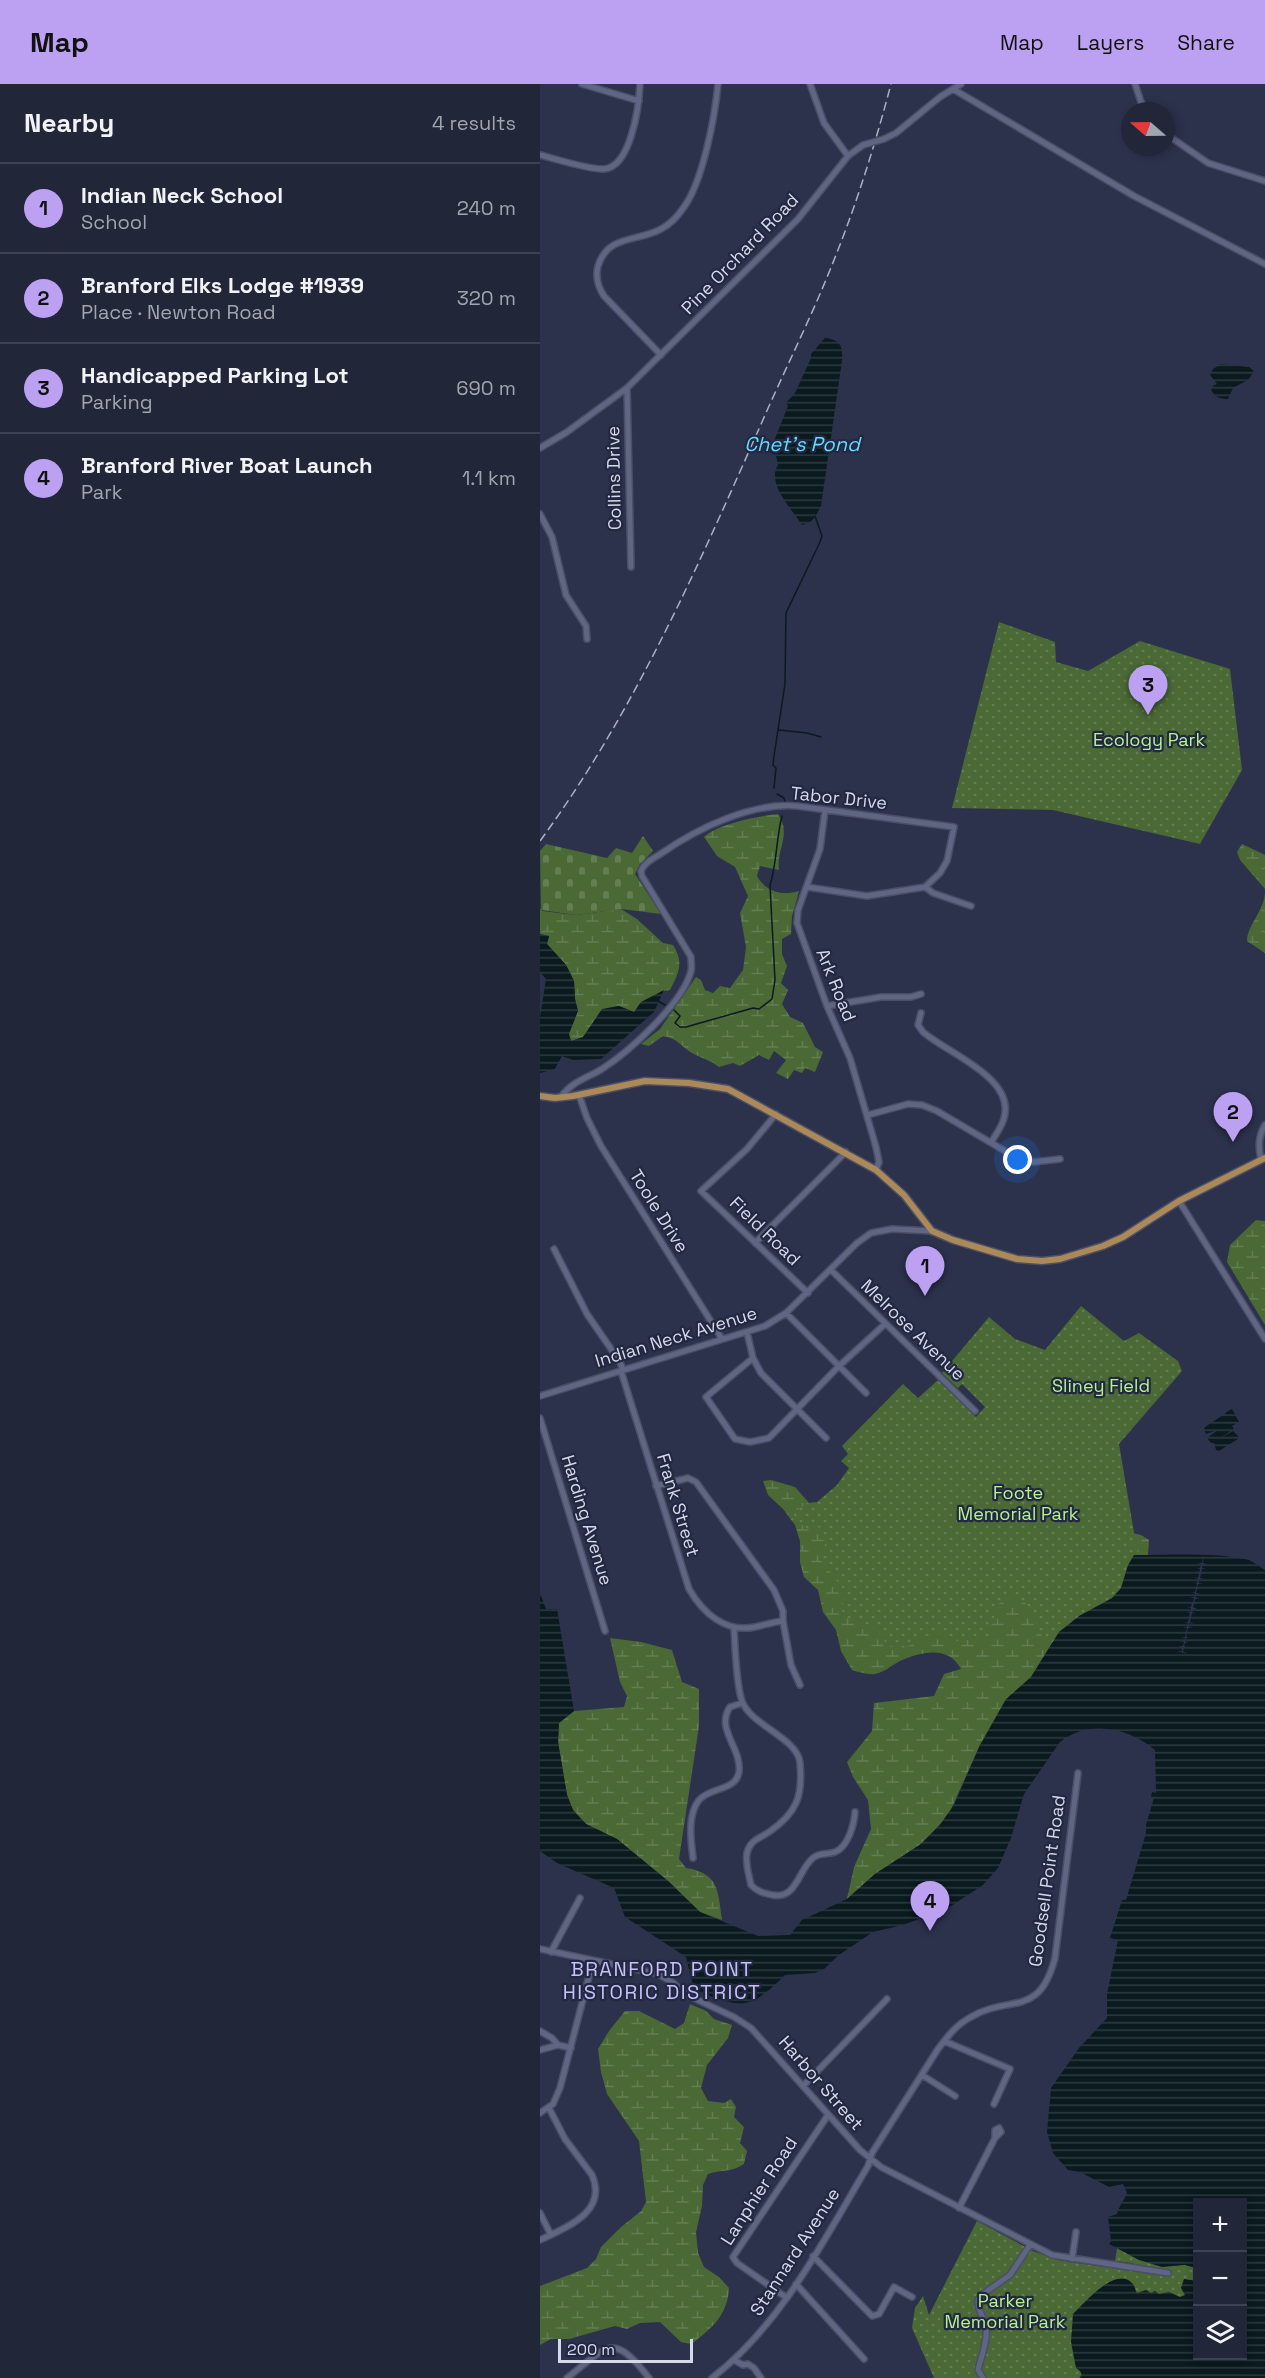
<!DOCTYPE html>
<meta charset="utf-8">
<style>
body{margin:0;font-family:"Space Grotesk",sans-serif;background:#2d3244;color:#f1f3f6}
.controls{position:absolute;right:18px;bottom:18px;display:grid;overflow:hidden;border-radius:0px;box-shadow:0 3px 9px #0003}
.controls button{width:54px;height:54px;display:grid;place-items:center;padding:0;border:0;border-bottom:2px solid #3e4353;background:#212639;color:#f1f3f6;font:30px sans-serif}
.compass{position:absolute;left:581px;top:18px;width:54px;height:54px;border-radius:50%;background:#212639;box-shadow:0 3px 9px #0003;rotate:290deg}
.scale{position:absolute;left:18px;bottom:15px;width:135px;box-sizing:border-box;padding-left:6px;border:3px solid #d5daea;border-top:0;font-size:16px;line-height:21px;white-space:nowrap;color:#d5daea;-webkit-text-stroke:4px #222841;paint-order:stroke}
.you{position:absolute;left:478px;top:1076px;width:21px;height:21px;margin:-15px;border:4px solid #fff;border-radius:50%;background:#1a73e8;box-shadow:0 0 0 9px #1a73e833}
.badge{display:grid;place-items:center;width:39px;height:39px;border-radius:50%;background:#bca0f2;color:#111;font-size:20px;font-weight:700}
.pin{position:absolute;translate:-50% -50px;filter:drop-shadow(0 2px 3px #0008)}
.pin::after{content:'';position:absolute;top:32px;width:21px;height:18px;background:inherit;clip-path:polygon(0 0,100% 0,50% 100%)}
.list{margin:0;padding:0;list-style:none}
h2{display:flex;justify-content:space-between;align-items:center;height:78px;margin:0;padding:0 24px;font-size:26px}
h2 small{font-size:20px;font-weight:400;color:#a2a5ae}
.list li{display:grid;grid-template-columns:39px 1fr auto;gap:18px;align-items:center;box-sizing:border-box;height:90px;padding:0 24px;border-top:2px solid #3e4353}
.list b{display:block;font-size:22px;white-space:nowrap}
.list p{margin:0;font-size:20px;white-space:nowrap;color:#a2a5ae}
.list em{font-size:20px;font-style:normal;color:#a2a5ae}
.icon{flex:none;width:33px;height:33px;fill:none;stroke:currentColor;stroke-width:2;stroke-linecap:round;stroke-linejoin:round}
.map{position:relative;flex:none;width:725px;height:2294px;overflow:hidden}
header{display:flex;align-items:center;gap:36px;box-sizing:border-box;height:84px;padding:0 30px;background:#bca0f2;color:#111}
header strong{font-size:28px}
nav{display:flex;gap:33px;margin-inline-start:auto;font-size:21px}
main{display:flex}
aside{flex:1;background:#212639}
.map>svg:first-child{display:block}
.wetland{fill:url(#wetland-marsh)}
.cemetery{fill:url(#cemetery-stones)}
.park{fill:url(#park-dots)}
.water{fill:url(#water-rules)}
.pier{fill:#2c324c}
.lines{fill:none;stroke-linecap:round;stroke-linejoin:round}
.stream{stroke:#0a1a1f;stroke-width:1.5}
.minor-casing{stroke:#4b4f65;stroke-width:8}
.major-casing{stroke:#4b4f65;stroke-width:9}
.minor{stroke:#5f6683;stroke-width:5}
.major{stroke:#ab8959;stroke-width:6}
.rail{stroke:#acb1c3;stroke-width:1.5;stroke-dasharray:9 4.5;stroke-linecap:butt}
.minor-bridge-casing{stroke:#4b4f65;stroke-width:8;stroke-linecap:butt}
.minor-bridge{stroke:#5f6683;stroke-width:5}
.labels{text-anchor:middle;stroke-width:4.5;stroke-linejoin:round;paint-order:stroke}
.street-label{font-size:18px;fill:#d5daea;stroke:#222841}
.park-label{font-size:18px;fill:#b7f38d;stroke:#222841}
.water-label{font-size:20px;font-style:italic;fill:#62dbfc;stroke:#222841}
.neighbourhood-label{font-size:20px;letter-spacing:1.5px;fill:#c8c0f9;stroke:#222841}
</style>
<header>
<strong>Map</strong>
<nav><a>Map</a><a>Layers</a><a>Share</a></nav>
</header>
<main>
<aside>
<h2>Nearby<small>4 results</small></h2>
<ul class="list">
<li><span class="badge">1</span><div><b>Indian Neck School</b><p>School</p></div><em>240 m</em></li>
<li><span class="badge">2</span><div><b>Branford Elks Lodge #1939</b><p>Place · Newton Road</p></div><em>320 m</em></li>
<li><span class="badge">3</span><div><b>Handicapped Parking Lot</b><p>Parking</p></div><em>690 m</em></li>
<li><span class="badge">4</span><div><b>Branford River Boat Launch</b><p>Park</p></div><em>1.1 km</em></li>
</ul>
</aside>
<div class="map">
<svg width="725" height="2294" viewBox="0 0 725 2294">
<defs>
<pattern id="wetland-marsh" width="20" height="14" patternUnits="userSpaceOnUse" patternTransform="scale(1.5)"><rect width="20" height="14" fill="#4a6935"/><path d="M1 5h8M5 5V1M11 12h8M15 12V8" fill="none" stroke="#637e52"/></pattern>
<pattern id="cemetery-stones" width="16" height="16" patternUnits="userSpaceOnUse" patternTransform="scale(1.5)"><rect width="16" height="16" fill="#4a6935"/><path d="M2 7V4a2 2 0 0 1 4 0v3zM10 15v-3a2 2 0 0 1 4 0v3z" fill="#637e52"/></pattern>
<pattern id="park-dots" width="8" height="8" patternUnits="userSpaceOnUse" patternTransform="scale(1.5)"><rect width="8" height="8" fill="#4a6935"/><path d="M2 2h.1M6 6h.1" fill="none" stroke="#637e52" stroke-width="1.8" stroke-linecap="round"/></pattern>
<pattern id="water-rules" width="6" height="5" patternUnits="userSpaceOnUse" patternTransform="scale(1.5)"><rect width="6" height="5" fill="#0a1a1f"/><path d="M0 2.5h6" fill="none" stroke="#2d3b40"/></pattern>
</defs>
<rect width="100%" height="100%" fill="#2c324c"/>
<!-- wetland -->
<path class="wetland" d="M 238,730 C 252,751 236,765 239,786 L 220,782 L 217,792 C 226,808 242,812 259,807 L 252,832 L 251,850 L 242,855 L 242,870 L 247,882 L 241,899 L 248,906 L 242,920 L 250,933 L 263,939 L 275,963 L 283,968 L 275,988 L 265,984 L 262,989 L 254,986 L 248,995 L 236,989 L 246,976 L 234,967 L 229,976 L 219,971 L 200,982 L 193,979 L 179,983 C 168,975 163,975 152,969 C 140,962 139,955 123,952 L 109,962 L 101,960 L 120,945 L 156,893 L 161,896 L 165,906 L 173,909 L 180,902 L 190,904 L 203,886 L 206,863 L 200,829 L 208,812 L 195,783 L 177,772 L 164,753 C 177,740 219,732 238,730 Z
M 702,760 L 725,771 L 725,805 L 700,776 L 697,768 Z
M 725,810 L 725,869 L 707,857 C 707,842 723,828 725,810 Z
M 0,824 L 2,827 L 36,831 L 81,825 L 97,835 L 123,859 L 133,861 C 144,878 139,889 130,906 L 124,907 L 94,928 L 79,922 L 68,924 L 43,953 L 31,957 L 28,950 L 38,927 L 35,915 L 34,897 L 26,881 L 7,860 L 9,852 L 0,850 Z
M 716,1136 L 725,1137 L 725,1241 L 687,1178 L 690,1161 Z
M 231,1396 L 255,1403 L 285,1437 L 588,1448 L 601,1451 L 609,1456 L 608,1471 L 594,1472 L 519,1548 L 491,1593 L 440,1661 L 408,1732 L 381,1760 L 335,1790 L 307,1815 L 314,1783 L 331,1745 L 328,1716 L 313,1693 L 307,1678 L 332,1647 L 334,1619 L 394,1612 L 404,1590 L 421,1585 C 408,1561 381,1568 360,1577 C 352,1581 343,1589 335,1590 C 328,1591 318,1588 312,1586 L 301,1567 L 296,1546 L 283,1528 L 278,1506 L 264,1493 L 260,1478 L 260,1457 L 255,1441 L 243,1425 L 228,1411 L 223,1397 Z
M 70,1554 L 101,1558 L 132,1566 L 142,1598 L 159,1605 L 159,1642 L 139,1775 L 146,1784 C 179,1789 178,1807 182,1836 L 160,1828 L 128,1797 L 77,1755 L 46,1740 L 33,1726 L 27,1711 L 18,1658 L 19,1639 L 34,1627 L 84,1623 L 87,1612 L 80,1598 Z
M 150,1920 L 166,1927 L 174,1935 L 192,1941 L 188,1954 L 167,1981 L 161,2004 L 168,2017 L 184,2019 L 191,2015 L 196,2023 L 194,2033 L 204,2043 L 200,2059 L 207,2067 L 204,2080 C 190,2089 183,2085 168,2090 L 163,2101 L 162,2122 L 156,2148 L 158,2169 L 164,2183 L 179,2193 L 189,2204 C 188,2230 172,2245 151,2260 L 141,2258 L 120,2238 L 100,2239 L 87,2245 L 75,2242 L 29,2255 L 11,2255 L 0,2261 L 0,2202 L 47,2184 L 56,2175 L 61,2163 L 80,2144 L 101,2127 L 106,2118 L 99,2057 L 67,2010 L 61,1988 L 58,1965 L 69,1947 L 85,1927 L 99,1927 L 135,1945 L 144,1939 Z"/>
<!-- cemetery -->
<path class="cemetery" d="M 103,752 L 113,767 L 100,780 L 95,790 L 121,830 L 81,825 L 36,831 L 1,826 L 0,767 L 6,760 L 67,774 L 76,764 L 92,769 Z"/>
<!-- park -->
<path class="park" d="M 459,538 L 515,558 L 516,578 L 548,587 L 600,557 L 690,585 L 702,686 L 660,760 L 513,726 L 412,724 Z
M 541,1222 L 584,1257 L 599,1249 L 638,1277 L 642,1287 L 579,1360 L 598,1472 L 587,1500 L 527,1558 C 521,1558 513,1560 508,1557 C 493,1548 497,1515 472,1514 C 466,1514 463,1515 459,1520 L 446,1554 L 418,1557 L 393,1548 C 382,1552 373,1563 360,1564 C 345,1566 343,1549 332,1543 C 323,1538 307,1538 303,1528 C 300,1523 306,1513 305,1506 C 295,1496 290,1486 280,1476 C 283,1461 291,1458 279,1443 L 267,1445 L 257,1437 L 253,1429 L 267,1419 L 277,1418 L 297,1401 L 309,1384 L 301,1377 L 308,1370 L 302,1362 L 363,1300 L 378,1314 L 398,1296 L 436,1333 L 445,1323 L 422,1300 L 418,1304 L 402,1289 L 449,1233 L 475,1255 L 505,1266 Z
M 437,2137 L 493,2167 L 517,2176 L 592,2187 L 593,2179 L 575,2177 L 578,2159 L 657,2184 L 657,2199 L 647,2212 L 542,2287 L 541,2294 L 394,2294 L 372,2244 L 375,2224 L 383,2212 L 389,2231 Z"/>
<!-- water -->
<path class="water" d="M 285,254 C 305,256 303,268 301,284 L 281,422 C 275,432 275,438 262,441 C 252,425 226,400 238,381 L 236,372 L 230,368 L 232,357 L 234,357 L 248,322 L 246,319 L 255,309 L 271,274 L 271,270 Z
M 681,280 L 709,283 L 714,287 L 708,296 L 693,304 L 688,315 C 680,315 675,313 671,306 L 673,302 L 677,300 L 670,291 L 673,285 Z
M 0,850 L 9,852 L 7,860 L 26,881 L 34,897 L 35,915 L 38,927 L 29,950 L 31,957 L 43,953 L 62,925 L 79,922 L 94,928 L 101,918 L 124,906 L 114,928 L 61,975 L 33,976 L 22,972 L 15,985 L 0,989 L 0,933 L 6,895 L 0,888 Z
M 692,1325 L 699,1338 L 692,1342 L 694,1345 L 677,1356 L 693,1347 L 699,1353 L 698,1355 L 679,1367 L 676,1366 L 674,1359 L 671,1359 L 667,1354 L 678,1346 L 666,1350 L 664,1346 L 665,1343 L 683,1331 L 686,1331 L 685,1329 Z
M 594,1471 C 626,1471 679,1468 709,1476 C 714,1478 720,1483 725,1486 L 725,2294 L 539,2294 L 542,2291 L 540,2287 L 536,2284 L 531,2258 L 533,2230 C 544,2220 576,2180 593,2200 C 595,2203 595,2206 597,2209 L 606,2206 L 611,2209 L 615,2207 L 619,2210 L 629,2208 L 640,2213 L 645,2211 L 641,2204 L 644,2195 L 657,2197 L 658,2272 L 702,2272 L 702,2118 L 658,2118 L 657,2184 L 644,2181 L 622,2183 L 599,2176 L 569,2160 L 571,2157 L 568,2133 L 577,2130 C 579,2122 584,2117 587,2109 L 583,2100 L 569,2103 L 540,2088 L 528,2086 L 513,2069 L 507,2048 L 511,2004 L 539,1964 L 567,1934 L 567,1910 L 578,1856 L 570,1854 L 582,1816 L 586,1816 L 606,1749 L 606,1741 L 614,1714 L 611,1713 L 612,1708 L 616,1709 L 615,1666 C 589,1644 549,1635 520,1658 L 484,1710 L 471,1754 L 458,1784 L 443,1801 L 408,1824 L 363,1841 L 333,1848 L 299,1871 L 284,1885 L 275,1889 L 245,1891 C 208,1928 202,1924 154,1906 L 146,1873 L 85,1833 L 74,1804 L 17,1779 L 0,1767 L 0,1509 L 6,1525 L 17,1525 L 34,1627 L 19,1639 L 18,1658 L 27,1711 L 33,1726 L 46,1740 L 77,1755 L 128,1797 L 160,1828 L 218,1852 L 250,1851 L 262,1836 L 307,1815 L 335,1790 L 381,1760 L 399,1742 L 414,1721 L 440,1661 L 466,1615 L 491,1593 L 519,1548 L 539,1532 L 572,1514 L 581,1504 L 588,1481 Z"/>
<!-- pier -->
<path class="pier" d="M 664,1469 L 663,1479 L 667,1480 L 663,1481 L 662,1484 L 666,1485 L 662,1485 L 661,1489 L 665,1490 L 661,1490 L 660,1494 L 664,1495 L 659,1495 L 659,1499 L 663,1500 L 658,1500 L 657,1504 L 661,1505 L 657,1505 L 656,1509 L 660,1510 L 656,1510 L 655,1513 L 659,1515 L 655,1515 L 654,1519 L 658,1520 L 654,1520 L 653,1523 L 657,1525 L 653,1525 L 652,1528 L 656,1530 L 652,1529 L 651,1533 L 655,1535 L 651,1534 L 650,1538 L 654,1540 L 649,1539 L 649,1543 L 653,1544 L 648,1544 L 647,1548 L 651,1550 L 647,1549 L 646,1553 L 650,1554 L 646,1554 L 645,1558 L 649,1559 L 645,1559 L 644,1562 L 648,1564 L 644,1564 L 643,1567 L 647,1570 L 637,1567 L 642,1567 L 642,1563 L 638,1562 L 643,1562 L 644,1558 L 639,1557 L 644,1557 L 645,1554 L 641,1553 L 645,1553 L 646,1549 L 642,1548 L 646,1548 L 647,1544 L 643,1543 L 647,1543 L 648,1539 L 644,1538 L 648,1538 L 649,1534 L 645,1533 L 649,1533 L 650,1529 L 646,1528 L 651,1528 L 651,1524 L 647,1523 L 651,1523 L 652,1519 L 648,1518 L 653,1518 L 654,1514 L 649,1513 L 654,1513 L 655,1509 L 651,1508 L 655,1508 L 656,1505 L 652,1503 L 656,1503 L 657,1500 L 653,1498 L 657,1499 L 658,1495 L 654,1493 L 658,1494 L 659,1490 L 655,1488 L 659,1489 L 660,1485 L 656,1484 L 660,1484 L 661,1480 L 657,1479 L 662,1479 Z"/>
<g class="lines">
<!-- stream -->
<path class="stream" d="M 239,646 L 267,649 L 281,653
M 234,704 L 236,684 L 233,681 L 234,672 L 245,600 L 246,529 L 280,458 L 282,452 L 275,432
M 237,710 L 244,714 L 245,718
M 118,917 L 125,921
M 134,926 L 140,932 L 135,939 L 140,943 L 146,943 L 213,924 L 219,925 L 232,915 L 235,896 L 230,801 C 237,779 236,755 242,732"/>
<defs>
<path id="minor" d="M 42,0 L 99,17
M 270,0 L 284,39 L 308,72
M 595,0 L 601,18 L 608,27
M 413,5 L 594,112 L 725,180
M 626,50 L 668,79 L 725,97
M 344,55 L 356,49 L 400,13 L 421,0
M 0,71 C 16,75 50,86 64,85 C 91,83 99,22 100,0
M 121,271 L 64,212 C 58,203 55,194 58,182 C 68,150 98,158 121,145 C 131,140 138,132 144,123 C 163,97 175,32 178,0
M 87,304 L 91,483
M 0,364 L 27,348 L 87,304 L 258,135 L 308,72 L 323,61
M 0,430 L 12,453 L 26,511 L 46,542 L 47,555
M 285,726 L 280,765 L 258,826 L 257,839 L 287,922 L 310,974 L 336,1063 L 339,1078 L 336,1086
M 385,803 L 393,809 L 431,822
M 287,922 L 341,913 L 371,913 L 381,910
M 381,929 L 378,941 L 383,948 C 407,969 476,994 464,1034 C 462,1043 455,1051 451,1059
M 39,1011 L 47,1034 L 61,1062 L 182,1255
M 21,1013 C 31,998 47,994 62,985 C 90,967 143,919 151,887 C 152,883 151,877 151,873 L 102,792 L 101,787 C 105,778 114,774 122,769 C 158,744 212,718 257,722 L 414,743 L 407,777 L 400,789 L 385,803 L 327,812 L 267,803
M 236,1030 L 207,1065 L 161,1107 L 268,1209
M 328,1031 L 368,1020 L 382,1021 L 397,1027 L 477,1074 L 494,1078 L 520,1075
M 721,1075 C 718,1063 718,1052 725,1041
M 639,1117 L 725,1255
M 215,1159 L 306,1068
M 14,1165 L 47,1230 L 80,1278 L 83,1286
M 291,1186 L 435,1327
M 246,1229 L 326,1309
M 207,1248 L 213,1274 L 221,1289 L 286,1354
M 213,1274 L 166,1313 L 195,1355 L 210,1358 L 229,1354 L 298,1283 L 345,1240
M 81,1287 L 149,1505 C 163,1529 185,1549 215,1543 C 224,1541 233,1538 243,1537 L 251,1581 L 260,1601
M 0,1312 L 225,1242 L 246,1229 L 317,1159 L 331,1149 L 352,1145 L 392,1147
M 0,1334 L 65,1547
M 116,1402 L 148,1394 L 156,1398 L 234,1506 L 243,1527 L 243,1537
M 194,1544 C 195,1562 196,1600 202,1617 C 210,1641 258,1654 260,1679 C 263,1712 257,1729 229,1748 C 219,1755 210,1756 207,1769 C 205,1779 209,1791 211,1801 C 218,1808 223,1809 232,1811 C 257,1816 258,1786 273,1774 C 279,1768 287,1771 295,1768 C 308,1763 314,1741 315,1728
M 153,1774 C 151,1757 147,1731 159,1716 C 170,1703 196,1707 199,1688 C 202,1664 175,1645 190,1623 L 202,1619
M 0,1865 L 118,1890 L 132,1898 L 147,1911 L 194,1933 L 211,1944 L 320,2066 L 341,2083 L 512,2171 L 628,2189
M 11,1868 L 40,1814
M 0,1947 L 12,1954 L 18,1961
M 404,1957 L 470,1985 L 454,2020
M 0,1966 L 18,1961 L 31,1964
M 382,1991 L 415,2012
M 263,2002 L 347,1915
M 0,2029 L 13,2020 L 20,2004 L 53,1877
M 419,2124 L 455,2054 L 461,2048 L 459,2044 L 455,2046 L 455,2054
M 0,2129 L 11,2151
M 0,2156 C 27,2143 68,2128 52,2091 L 25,2055 L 9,2024
M 273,2172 L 332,2232 L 339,2230 L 354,2203 L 372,2213
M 532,2175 L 536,2148
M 256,2200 L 324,2275
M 247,2214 L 197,2179 L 193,2173 L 288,2031
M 194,2276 L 203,2281 L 208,2280 L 214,2284 L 221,2294
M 27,2294 C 67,2263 72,2246 109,2294
M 172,2294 C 242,2240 283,2157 328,2082 L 332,2069 L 398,1965 C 407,1953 417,1940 431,1933 C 470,1910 499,1935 515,1874 L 538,1689
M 443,2294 L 438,2286 C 441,2273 448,2257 446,2243 C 445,2234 437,2227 438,2216 L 443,2210 L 470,2191 L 490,2161"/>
<path id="major" d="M 0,1012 L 15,1014 L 33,1012 L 105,997 L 149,999 L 188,1005 L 336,1086 L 364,1111 L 392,1147 L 413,1156 L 477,1175 L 502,1177 L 520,1175 L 563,1162 L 583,1153 L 639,1117 L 725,1074"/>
</defs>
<!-- minor casing -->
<use href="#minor" class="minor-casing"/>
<!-- major casing -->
<use href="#major" class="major-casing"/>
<!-- minor -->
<use href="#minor" class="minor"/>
<!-- major -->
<use href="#major" class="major"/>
<!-- rail -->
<path class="rail" d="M 0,757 C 94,629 158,482 222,338 C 245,285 271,234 292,181 C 316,122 335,61 351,0"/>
<defs>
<path id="minor-bridge" d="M 323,61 L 344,55"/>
</defs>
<!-- minor-bridge casing -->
<use href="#minor-bridge" class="minor-bridge-casing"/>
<!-- minor-bridge -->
<use href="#minor-bridge" class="minor-bridge"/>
</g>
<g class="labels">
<!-- street labels -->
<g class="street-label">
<text transform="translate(200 170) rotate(-46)" y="6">Pine Orchard Road</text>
<text transform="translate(74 394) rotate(-91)" y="6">Collins Drive</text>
<text transform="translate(299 714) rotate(6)" y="6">Tabor Drive</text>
<text transform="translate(296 901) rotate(68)" y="6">Ark Road</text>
<text transform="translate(119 1127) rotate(58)" y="6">Toole Drive</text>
<text transform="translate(225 1147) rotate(44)" y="6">Field Road</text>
<text transform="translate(373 1246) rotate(44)" y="6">Melrose Avenue</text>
<text transform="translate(136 1253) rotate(-17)" y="6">Indian Neck Avenue</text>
<text transform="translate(138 1421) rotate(73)" y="6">Frank Street</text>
<text transform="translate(47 1436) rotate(73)" y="6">Harding Avenue</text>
<text transform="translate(507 1797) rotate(-82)" y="6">Goodsell Point Road</text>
<text transform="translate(281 1999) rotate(49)" y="6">Harbor Street</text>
<text transform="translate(219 2107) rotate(-57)" y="6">Lanphier Road</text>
<text transform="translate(255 2168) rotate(-57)" y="6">Stannard Avenue</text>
</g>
<!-- park labels -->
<g class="park-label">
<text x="609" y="662">Ecology Park</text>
<text x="561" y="1308">Sliney Field</text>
<text x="478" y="1415">Foote<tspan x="478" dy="21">Memorial Park</tspan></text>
<text x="465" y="2223">Parker<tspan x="465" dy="21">Memorial Park</tspan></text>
</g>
<!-- water labels -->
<g class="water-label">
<text x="262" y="367">Chet's Pond</text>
</g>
<!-- neighbourhood labels -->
<g class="neighbourhood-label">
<text x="122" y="1892">BRANFORD POINT<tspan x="122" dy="23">HISTORIC DISTRICT</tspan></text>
</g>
</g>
</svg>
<div class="controls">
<button>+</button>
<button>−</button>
<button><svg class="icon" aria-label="layers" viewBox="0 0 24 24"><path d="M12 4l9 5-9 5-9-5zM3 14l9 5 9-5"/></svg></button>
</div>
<svg class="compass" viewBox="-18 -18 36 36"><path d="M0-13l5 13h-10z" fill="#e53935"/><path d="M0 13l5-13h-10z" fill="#a2a5ae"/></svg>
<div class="scale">200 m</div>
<div class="you"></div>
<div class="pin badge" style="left:385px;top:1212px">1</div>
<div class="pin badge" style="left:693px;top:1058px">2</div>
<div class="pin badge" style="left:608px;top:631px">3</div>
<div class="pin badge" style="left:390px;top:1847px">4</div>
</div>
</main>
